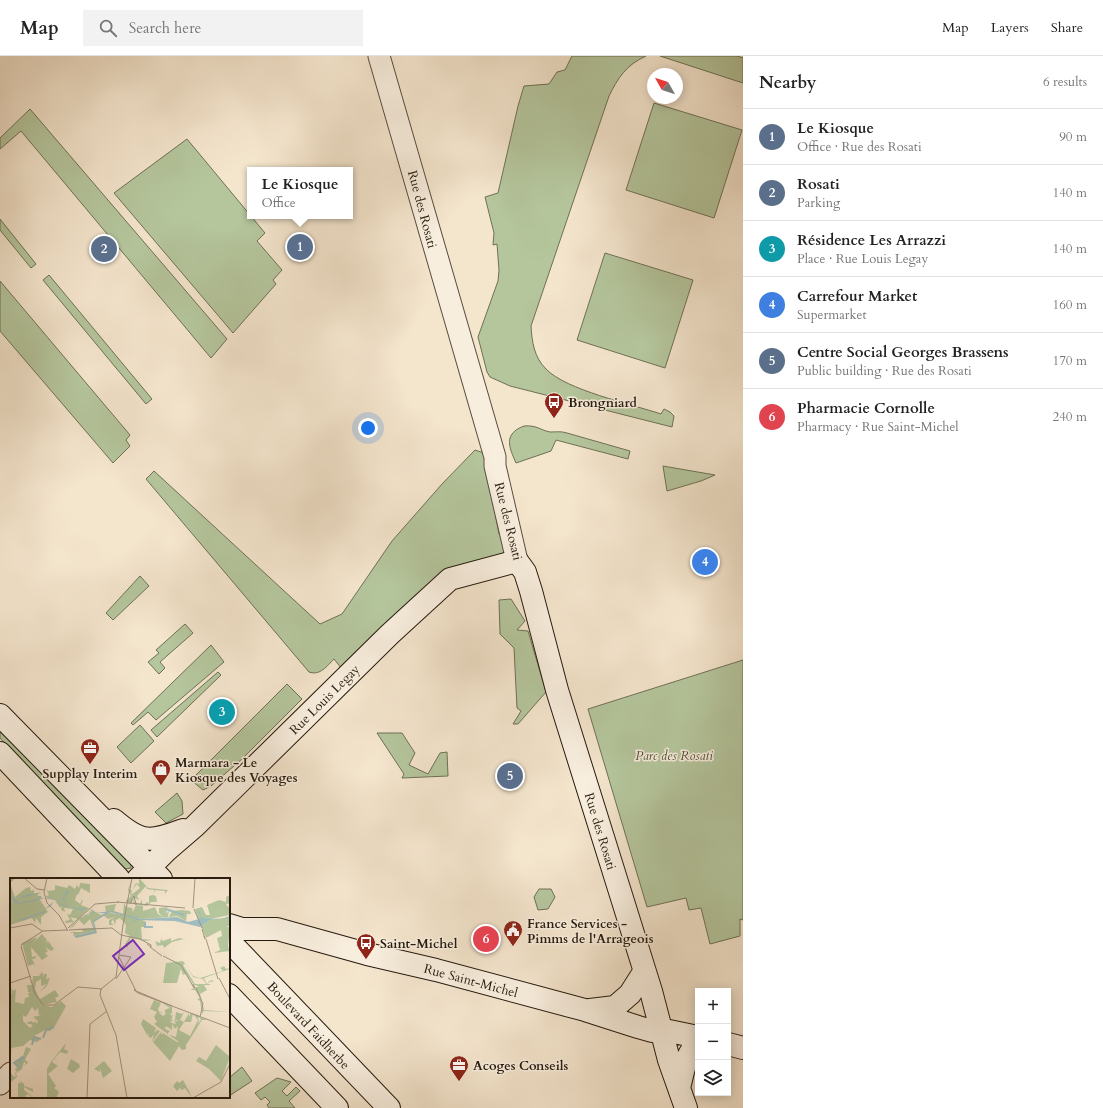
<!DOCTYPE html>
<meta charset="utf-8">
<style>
body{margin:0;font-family:Cardo,serif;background:#f2f2f2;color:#222}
.controls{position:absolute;right:12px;bottom:12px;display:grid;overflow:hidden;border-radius:0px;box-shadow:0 2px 10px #0003}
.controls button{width:36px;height:36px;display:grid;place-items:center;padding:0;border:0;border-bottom:1px solid #e0e0e0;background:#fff;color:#222;font:20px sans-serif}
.compass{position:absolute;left:647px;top:12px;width:36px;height:36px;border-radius:50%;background:#fff;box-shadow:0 2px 10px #0003;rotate:309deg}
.you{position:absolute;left:368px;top:372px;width:14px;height:14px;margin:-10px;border:3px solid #fff;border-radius:50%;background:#1a73e8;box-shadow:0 0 0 6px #1a73e833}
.badge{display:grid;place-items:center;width:26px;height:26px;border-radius:50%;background:#8f2418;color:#fff;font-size:13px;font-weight:700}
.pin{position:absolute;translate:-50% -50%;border:2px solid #fff;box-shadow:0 1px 4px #0006}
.popup{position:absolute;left:247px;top:111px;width:106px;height:52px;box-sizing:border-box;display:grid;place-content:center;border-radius:0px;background:#fff;filter:drop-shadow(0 1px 3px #0005);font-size:13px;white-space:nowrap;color:#767676}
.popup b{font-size:15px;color:#222}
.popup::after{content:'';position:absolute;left:50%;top:100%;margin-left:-8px;border:8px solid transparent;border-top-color:#fff}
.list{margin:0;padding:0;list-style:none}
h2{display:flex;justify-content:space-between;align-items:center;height:52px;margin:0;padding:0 16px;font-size:17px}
h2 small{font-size:13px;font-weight:400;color:#767676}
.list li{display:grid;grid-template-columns:26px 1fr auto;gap:12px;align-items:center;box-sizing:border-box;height:56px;padding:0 16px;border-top:1px solid #e0e0e0}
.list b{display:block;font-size:15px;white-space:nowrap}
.list p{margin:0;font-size:13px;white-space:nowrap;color:#767676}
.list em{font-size:13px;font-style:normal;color:#767676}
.icon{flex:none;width:22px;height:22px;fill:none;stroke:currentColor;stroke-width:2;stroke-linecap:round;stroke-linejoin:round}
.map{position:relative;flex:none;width:743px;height:1052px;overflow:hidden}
header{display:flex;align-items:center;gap:24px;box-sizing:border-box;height:56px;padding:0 20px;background:#fff;border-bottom:1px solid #e0e0e0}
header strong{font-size:19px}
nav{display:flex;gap:22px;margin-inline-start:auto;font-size:14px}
.search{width:280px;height:36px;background:#f2f2f2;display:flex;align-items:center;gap:10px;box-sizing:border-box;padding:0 14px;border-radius:0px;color:#767676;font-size:15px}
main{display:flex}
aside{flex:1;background:#fff}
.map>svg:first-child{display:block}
.green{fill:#b5c69d;stroke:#6e7056}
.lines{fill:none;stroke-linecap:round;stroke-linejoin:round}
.tertiary-casing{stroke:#5a4d3e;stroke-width:23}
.secondary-casing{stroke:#261a0e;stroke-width:24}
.tertiary{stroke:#f8eede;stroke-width:21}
.secondary{stroke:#f8eede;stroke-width:22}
.labels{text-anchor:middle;stroke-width:3;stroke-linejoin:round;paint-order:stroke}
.street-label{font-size:13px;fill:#261a0e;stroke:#f8eede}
.poi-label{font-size:13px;font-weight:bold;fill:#261a0e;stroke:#f8eede;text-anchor:start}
.park-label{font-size:13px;font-style:italic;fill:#514e39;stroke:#f8eede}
.inset-river{fill:none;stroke:#9ebdbf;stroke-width:2}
.inset-road{fill:none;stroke:#a29481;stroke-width:1}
.view{fill:#7b2cbf;fill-opacity:0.15;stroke:#7b2cbf;stroke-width:2}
.inset-edge{fill:none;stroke:#261a0e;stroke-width:2}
</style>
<header>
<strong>Map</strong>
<div class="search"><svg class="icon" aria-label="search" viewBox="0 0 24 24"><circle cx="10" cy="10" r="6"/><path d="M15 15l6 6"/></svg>Search here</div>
<nav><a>Map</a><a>Layers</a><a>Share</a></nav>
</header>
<main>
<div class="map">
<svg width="743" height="1052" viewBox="0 0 743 1052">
<rect width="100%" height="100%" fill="#f4e5cd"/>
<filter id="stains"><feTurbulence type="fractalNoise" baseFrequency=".005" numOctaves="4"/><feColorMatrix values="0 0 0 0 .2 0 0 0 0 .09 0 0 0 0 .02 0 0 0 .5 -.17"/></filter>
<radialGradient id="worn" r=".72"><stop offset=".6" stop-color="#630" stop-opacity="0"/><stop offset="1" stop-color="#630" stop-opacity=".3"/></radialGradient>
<!-- green -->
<path class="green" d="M 572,0 L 646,0 C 626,9 618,22 609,40 L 531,270 C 532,286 534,301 546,313 C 566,334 631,348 661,358 L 664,353 L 670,356 L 674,360 L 672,371 L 510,330 L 490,321 L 487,316 L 478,281 L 498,225 L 499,214 L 497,188 L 493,189 L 494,177 L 485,141 L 498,137 L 518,50 L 524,30 L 549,28 L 557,16 L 565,14 Z
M 660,0 L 737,0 L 743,2 L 743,27 Z
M 654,47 L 742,74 L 714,162 L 626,134 Z
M 30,53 L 227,283 L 211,302 L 21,75 L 0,93 L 0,82 Z
M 187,83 L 265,177 L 257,185 L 282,214 L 273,224 L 276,228 L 233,277 L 114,137 Z
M 0,163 L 36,208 L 31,212 L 0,174 Z
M 605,197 L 693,224 L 665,312 L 577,284 Z
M 49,219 L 152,343 L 146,348 L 43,224 Z
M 0,225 L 130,379 L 126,384 L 130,390 L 113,407 L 0,275 Z
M 524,370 C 537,369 540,374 550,376 C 556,376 561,375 567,377 L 630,395 L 628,403 L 556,384 L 551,395 L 516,407 C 509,391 503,378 524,370 Z
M 475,394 L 484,397 L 499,478 L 510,481 L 511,500 L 451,519 L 346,618 L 334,603 C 327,610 320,620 309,616 L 146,423 L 154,415 L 320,568 L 342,558 L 392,485 L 442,428 Z
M 663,410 L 715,419 L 701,425 L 667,435 Z
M 140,520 L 149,530 L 113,564 L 106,557 Z
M 511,543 L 525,565 L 517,574 L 528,575 L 546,636 L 518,668 L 513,668 L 521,655 L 517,652 L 514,592 L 500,578 L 499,544 Z
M 185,568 L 193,577 L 160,606 L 165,612 L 159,618 L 148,606 L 159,597 L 156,594 Z
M 211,589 L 224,606 L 156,664 L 148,656 L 133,669 L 131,667 Z
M 743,604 L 743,864 L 740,863 L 740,880 L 710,888 L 701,852 L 689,854 L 686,842 L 647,851 L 588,653 Z
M 218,616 L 221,619 L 157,681 L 151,674 Z
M 287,628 L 302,643 L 242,703 L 211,730 L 203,734 L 191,724 Z
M 140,669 L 154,685 L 131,707 L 117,691 Z
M 0,670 L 131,807 L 131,812 L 125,813 L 108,796 L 0,682 Z
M 377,677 L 402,677 L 415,697 L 409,709 L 428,718 L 440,697 L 447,696 L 448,720 L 402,722 L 404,718 Z
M 177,737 L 182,745 L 183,758 L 166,767 L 155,756 Z
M 539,833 L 551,833 L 555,841 L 548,853 L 538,854 L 534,841 Z
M 242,1011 L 252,1025 L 229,1040 L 229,1022 Z
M 277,1022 L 291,1026 L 282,1035 L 287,1040 L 296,1031 L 300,1035 L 289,1045 L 295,1052 L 269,1052 L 267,1049 L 270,1046 L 265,1041 L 261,1044 L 255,1037 Z"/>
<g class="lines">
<defs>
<path id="tertiary" d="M 379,0 L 495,401 L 495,410 L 517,505
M 0,1028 L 11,1017"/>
<path id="secondary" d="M 0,659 L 161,823
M 0,697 L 119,823
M 114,764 C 142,788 150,786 183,774
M 138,823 L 166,795 L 195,770 L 390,578 L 450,523 L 517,505 L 525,516 L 531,535 L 557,634 L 651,935 L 669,1004 L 686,1052
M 229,869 L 242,873 L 277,873 L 367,898 L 436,914 L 585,954 L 638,971 L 652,975 L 669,975 L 698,981
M 229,885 L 389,1052
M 229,939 L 337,1052
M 590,954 L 615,951 L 630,938 L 644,916
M 728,988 L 743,992
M 679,1032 C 683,1017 685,998 698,988"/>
</defs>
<!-- tertiary casing -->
<use href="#tertiary" class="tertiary-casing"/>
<!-- secondary casing -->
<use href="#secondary" class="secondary-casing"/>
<!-- tertiary -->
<use href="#tertiary" class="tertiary"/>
<!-- secondary -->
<use href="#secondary" class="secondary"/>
</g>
<!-- icons -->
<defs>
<symbol id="bus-pin" viewBox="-11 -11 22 30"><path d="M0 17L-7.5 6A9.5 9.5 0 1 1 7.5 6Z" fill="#8f2418" stroke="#f8eede"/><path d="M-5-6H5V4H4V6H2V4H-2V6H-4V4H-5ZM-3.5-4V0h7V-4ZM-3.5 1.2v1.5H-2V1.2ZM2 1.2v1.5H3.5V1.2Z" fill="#fff"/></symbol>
<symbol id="office-pin" viewBox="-11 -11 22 30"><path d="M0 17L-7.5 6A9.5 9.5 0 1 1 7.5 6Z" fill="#8f2418" stroke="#f8eede"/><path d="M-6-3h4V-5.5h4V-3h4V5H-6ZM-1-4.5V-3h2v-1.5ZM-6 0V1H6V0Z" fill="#fff"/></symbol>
<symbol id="shop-pin" viewBox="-11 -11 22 30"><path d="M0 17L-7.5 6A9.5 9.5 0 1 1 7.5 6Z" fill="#8f2418" stroke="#f8eede"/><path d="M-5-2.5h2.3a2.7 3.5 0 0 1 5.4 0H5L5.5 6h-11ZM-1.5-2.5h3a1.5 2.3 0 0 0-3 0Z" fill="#fff"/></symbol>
<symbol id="civic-pin" viewBox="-11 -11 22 30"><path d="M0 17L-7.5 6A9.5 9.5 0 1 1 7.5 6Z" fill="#8f2418" stroke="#f8eede"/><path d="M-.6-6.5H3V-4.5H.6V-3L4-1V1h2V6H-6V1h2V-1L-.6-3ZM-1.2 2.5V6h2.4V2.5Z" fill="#fff"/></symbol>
</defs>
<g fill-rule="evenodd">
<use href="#bus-pin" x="543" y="335" width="22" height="30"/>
<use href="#office-pin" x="79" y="681" width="22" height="30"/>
<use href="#shop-pin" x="150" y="702" width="22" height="30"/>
<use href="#civic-pin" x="502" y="863" width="22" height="30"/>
<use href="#bus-pin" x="355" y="876" width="22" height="30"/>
<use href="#office-pin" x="448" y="998" width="22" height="30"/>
</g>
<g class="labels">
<!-- street labels -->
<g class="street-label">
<text transform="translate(423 153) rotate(75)" y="5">Rue des Rosati</text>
<text transform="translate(509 465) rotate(76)" y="5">Rue des Rosati</text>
<text transform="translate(324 643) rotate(-45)" y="5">Rue Louis Legay</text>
<text transform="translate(601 775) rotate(73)" y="5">Rue des Rosati</text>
<text transform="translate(471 924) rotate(15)" y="5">Rue Saint-Michel</text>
<text transform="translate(309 969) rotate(47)" y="5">Boulevard Faidherbe</text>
</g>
<!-- poi labels -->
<g class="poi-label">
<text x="568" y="351">Brongniard</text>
<text x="175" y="711">Marmara - Le<tspan x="175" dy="15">Kiosque des Voyages</tspan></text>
<text x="90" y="722" text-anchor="middle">Supplay Interim</text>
<text x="527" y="872">France Services -<tspan x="527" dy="15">Pimms de l'Arrageois</tspan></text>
<text x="380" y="892">Saint-Michel</text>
<text x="473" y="1014">Acoges Conseils</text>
</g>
<!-- park labels -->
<g class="park-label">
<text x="674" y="704">Parc des Rosati</text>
</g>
</g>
<!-- overview -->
<g transform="translate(10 822)">
<rect width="220" height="220" fill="#f4e5cd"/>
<path d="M 0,0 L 6,0 L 0,5 L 5,19 L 16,10 L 20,9 L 21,13 L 24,12 L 24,16 L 31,14 L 27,17 L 32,20 L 27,22 L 30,22 L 38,34 L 31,39 L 31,47 L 26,40 L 25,45 L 22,40 L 0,47 ZM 122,0 L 119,12 L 122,12 L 121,17 L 130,10 L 127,6 L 122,12 L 126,5 L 129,6 L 129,0 L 138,10 L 158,12 L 155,16 L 155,13 L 145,12 L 144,15 L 144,12 L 137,11 L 136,8 L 127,18 L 129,22 L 125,20 L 124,24 L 130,26 L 132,21 L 132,26 L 135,27 L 136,24 L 139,25 L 139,18 L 143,17 L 146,18 L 147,24 L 141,24 L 137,28 L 123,26 L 124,20 L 123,18 L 122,25 L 116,25 L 117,17 L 116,23 L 121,18 L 118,12 ZM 70,5 L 80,6 L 80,15 L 71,10 L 68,17 L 72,21 L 67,16 L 65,22 L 70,26 L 72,22 L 73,22 L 71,27 L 79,30 L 68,41 L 60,39 L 64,44 L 56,45 L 55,43 L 60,42 L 57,36 L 60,37 L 63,31 L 54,30 L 55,34 L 51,32 L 52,28 L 50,30 L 45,22 L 35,19 L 39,17 L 36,11 L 38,13 L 45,12 L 45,7 L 57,10 L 59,7 L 65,11 L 67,7 L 69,10 ZM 220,17 L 220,28 L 218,25 L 216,27 L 220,30 L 220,37 L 189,43 L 185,31 L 192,29 L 196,37 L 200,37 L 197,27 L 209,22 L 216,24 L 216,19 ZM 114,25 L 116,29 L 122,30 L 123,34 L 126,27 L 133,28 L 133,33 L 145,29 L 148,36 L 153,39 L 149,35 L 149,30 L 157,29 L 156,36 L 159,32 L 158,39 L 133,41 L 96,34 L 95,28 L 106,26 L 104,33 L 113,36 ZM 80,31 L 91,37 L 95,35 L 83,44 L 84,53 L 63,58 L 64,56 L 62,54 L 62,56 L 61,54 L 73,54 L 72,51 L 63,51 L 83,50 L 80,41 L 74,47 L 69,42 L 63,49 L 60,50 L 71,39 L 79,37 L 80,33 L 78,34 L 77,34 L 80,33 L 82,34 ZM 172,32 L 180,33 L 181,36 L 177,36 L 176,43 L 167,38 L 159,39 L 162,33 ZM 102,34 L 135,43 L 136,49 L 143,48 L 131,49 L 132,61 L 142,62 L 135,63 L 123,60 L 122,62 L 121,59 L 117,70 L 115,66 L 120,58 L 115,55 L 116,47 L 110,40 L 106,42 L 105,47 L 103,41 L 101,45 L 104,47 L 99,47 L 99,42 L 105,39 L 98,41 L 93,37 ZM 220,39 L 219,48 L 216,49 L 220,49 L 218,68 L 220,73 L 203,75 L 210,72 L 207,60 L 212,58 L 211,52 L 196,60 L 191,48 L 200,42 ZM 32,56 L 37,62 L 35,65 L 38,63 L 44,71 L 41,73 L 35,69 L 38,73 L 35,75 L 38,78 L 32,82 L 21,69 L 22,79 L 27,78 L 24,81 L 28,80 L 25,81 L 22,81 L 26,89 L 24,86 L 18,88 L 12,65 L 27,59 L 25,63 ZM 161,60 L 161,63 L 169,60 L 174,61 L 162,64 L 154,70 L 153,67 L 147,68 L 145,63 L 150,65 L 151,61 L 153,63 ZM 173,83 L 183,98 L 190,100 L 213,93 L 210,90 L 214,88 L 216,91 L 220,90 L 220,91 L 194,100 L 196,105 L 202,102 L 204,103 L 196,105 L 201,107 L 194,107 L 197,112 L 190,116 L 194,132 L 220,134 L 194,133 L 192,136 L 190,123 L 187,121 L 190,120 L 185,112 L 180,112 L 189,108 L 184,107 L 176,96 L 173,97 L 171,91 L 167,105 L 153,105 L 156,85 ZM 175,86 L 183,99 L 193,101 L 196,106 L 185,106 L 173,87 ZM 32,94 L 34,99 L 34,96 L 37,96 L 36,101 L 40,100 L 37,108 L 29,114 L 37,106 L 31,108 L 31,101 L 26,104 L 25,111 L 30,121 L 45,112 L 49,118 L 45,120 L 47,124 L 31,127 L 42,129 L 51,123 L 56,128 L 45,148 L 40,153 L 36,152 L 34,157 L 33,160 L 35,152 L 24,158 L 31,161 L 27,164 L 23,163 L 22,167 L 23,163 L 20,162 L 13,168 L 1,170 L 2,175 L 0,171 L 0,116 L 2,115 L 0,108 L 3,113 L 6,111 L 5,124 L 14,126 L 15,120 L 19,119 L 18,115 L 22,115 L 18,114 L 17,107 L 22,107 L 23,98 L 29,98 ZM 22,129 L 25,133 L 28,130 L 29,137 L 32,137 L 23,139 L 28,143 L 27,146 L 25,143 L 24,145 L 21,143 L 16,145 L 23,147 L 20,150 L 13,143 L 13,137 L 16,139 ZM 144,122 L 151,125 L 148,131 L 149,134 L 153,134 L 149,135 L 153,138 L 156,136 L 155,135 L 155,132 L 152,133 L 160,130 L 151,124 L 162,129 L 162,135 L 160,136 L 162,138 L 163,135 L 162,140 L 164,140 L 160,141 L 163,142 L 160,144 L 162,145 L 166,146 L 164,142 L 167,143 L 169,142 L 165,142 L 166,134 L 172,136 L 174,134 L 170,142 L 174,144 L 169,152 L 180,158 L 188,142 L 183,136 L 181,144 L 174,144 L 179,135 L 179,139 L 181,135 L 190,138 L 188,140 L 189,143 L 187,147 L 191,142 L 189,139 L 197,142 L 192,142 L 176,167 L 176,171 L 172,172 L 169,168 L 160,183 L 143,164 L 152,153 L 151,157 L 153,155 L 167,164 L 169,164 L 144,146 L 147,144 L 144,139 L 147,134 L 140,131 ZM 162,146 L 165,151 L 167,148 L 166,151 L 168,148 L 166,159 L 157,156 L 160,153 L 155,151 L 156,148 L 162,152 ZM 133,141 L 146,150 L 144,155 L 147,152 L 150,153 L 142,164 L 144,156 L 141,160 L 138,158 L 139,155 L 137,157 L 131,146 ZM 56,165 L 54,171 L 58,173 L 57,176 L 50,174 L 42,184 L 48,188 L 38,196 L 46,208 L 44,210 L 49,214 L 46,220 L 37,220 L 37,191 L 41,184 ZM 206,167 L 220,179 L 211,203 L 199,191 L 186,183 L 189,179 L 196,183 ZM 16,169 L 21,171 L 15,181 L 18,185 L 14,188 L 16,185 L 14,184 L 12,191 L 6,195 L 7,199 L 0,205 L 0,193 L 3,198 L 6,199 L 5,195 L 7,193 L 5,192 L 7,189 L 3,185 L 13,178 ZM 61,181 L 69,186 L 70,189 L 63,195 L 57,191 ZM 94,183 L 102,193 L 93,200 L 90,190 L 90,194 L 84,191 ZM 9,202 L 14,206 L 14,208 L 23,211 L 23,214 L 14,209 L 14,212 L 24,220 L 17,216 L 15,220 L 8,220 L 8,205 L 11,205 ZM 173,202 L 179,213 L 182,220 L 175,210 L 172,212 L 170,210 L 167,213 L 163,208 L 167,203 L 169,205 Z" fill="#b5c69d" fill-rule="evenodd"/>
<path d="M 0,10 L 6,21 L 18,16 L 22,16 L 27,15 L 28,18 L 31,18 L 32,20 L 39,20 L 50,23 L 53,22 L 51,11 L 47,12 L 51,11 L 54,22 L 56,13 L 59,12 L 54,22 L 59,29 L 79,31 L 72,32 L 74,35 L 71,32 L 54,28 L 43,24 L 41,28 L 35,31 L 35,34 L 33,35 L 14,42 L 6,43 L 32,34 L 28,33 L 33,34 L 35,31 L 43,24 L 58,28 L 55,23 L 49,23 L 34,20 L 26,23 L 8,26 L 5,25 L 0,16 L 9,25 L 32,20 L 28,18 L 27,16 L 6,21 ZM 82,31 L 85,35 L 102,33 L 132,41 L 167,39 L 178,44 L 193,40 L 188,41 L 192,38 L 190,37 L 187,33 L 189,33 L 193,40 L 211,41 L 220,38 L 220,42 L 219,40 L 200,42 L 190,49 L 165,43 L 126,42 L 119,46 L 126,41 L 100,34 L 84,44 L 87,55 L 66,60 L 64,58 L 84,53 L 83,43 L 95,35 L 81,35 L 76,38 L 73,38 L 80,35 L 83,35 Z" fill="#9ebdbf"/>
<path class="inset-river" d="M 156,31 L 174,37M 135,44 L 135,49 L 143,49M 33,160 L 36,152 L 44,149M 22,167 L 24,159 L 31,161M 12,185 L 9,182 L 12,179 L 15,181M 11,190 L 4,185 L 8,182 L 12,185"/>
<path class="inset-road" d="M 14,0 L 27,11 L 34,12M 37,0 L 34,14 L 37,25 L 49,37 L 58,53M 107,24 L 175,30M 120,26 L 124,18 L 126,27M 183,30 L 185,0M 184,31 L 192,50M 113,47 L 106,99 L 91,111 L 90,117 L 106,157 L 117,220M 113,47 L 122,0M 0,50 L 22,46 L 32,53M 58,50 L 85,26 L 109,24M 192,51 L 195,61 L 194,58M 59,52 L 102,50 L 111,57 L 130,61 L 141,67 L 141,69 L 137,66M 196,61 L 208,101M 11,67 L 33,53 L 57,52M 11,68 L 25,116 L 33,127 L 44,127 L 68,109 L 92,111M 140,69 L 152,78M 153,78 L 171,87 L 184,110 L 185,110 L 183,106M 109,79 L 126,113 L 162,128 L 128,115 L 124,112 L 125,111M 209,100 L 220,121M 106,101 L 121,79 L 109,77M 0,105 L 21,98M 186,110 L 193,126 L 190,139M 162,128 L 220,150M 80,146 L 97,133M 77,220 L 80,146M 183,220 L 211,204 L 220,186"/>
<path class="view" d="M 123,62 L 134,76 L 114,92 L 103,78 Z"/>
<rect width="220" height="220" class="inset-edge"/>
</g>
<rect width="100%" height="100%" filter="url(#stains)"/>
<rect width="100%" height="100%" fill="url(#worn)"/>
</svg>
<div class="controls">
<button>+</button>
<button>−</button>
<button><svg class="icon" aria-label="layers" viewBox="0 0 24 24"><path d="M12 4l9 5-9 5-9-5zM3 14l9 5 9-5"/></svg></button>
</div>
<svg class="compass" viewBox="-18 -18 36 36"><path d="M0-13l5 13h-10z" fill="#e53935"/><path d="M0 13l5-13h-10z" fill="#767676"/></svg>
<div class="you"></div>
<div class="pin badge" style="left:300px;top:191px;background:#5c6f8a">1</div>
<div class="popup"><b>Le Kiosque</b>Office</div>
<div class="pin badge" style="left:104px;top:193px;background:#5c6f8a">2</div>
<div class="pin badge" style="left:222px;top:656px;background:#0f9aa8">3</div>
<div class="pin badge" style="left:705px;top:506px;background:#3f7fe0">4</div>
<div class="pin badge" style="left:510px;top:720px;background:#5c6f8a">5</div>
<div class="pin badge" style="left:486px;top:883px;background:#e0444e">6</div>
</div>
<aside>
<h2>Nearby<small>6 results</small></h2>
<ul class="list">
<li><span class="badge" style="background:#5c6f8a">1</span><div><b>Le Kiosque</b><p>Office · Rue des Rosati</p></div><em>90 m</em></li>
<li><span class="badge" style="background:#5c6f8a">2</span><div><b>Rosati</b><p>Parking</p></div><em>140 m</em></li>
<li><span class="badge" style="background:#0f9aa8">3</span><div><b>Résidence Les Arrazzi</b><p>Place · Rue Louis Legay</p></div><em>140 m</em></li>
<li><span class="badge" style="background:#3f7fe0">4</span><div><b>Carrefour Market</b><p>Supermarket</p></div><em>160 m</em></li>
<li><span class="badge" style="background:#5c6f8a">5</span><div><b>Centre Social Georges Brassens</b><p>Public building · Rue des Rosati</p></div><em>170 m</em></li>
<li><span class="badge" style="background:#e0444e">6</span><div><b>Pharmacie Cornolle</b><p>Pharmacy · Rue Saint-Michel</p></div><em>240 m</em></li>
</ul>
</aside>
</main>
